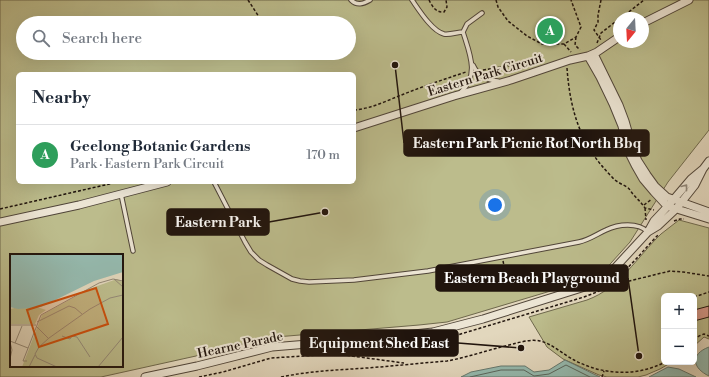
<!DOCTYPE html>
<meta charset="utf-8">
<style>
body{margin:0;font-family:"Libre Bodoni",serif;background:#f2f2f3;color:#1f2937}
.controls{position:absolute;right:12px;bottom:12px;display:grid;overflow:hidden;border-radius:6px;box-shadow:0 4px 16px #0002}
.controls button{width:36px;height:36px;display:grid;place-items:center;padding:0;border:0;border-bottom:1px solid #e0e1e3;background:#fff;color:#1f2937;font:20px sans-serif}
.compass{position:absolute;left:613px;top:12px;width:36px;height:36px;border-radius:50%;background:#fff;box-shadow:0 4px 16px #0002;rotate:198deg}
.you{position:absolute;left:495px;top:205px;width:14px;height:14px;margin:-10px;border:3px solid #fff;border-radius:50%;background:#1a73e8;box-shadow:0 0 0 6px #1a73e833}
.badge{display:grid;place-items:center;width:26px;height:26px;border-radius:50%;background:#db2777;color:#fff;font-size:13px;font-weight:700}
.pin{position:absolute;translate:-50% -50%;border:2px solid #fff;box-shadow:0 1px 4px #0006}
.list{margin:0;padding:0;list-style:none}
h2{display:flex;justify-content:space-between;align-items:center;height:52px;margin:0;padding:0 16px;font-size:17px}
h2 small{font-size:13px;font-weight:400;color:#747a83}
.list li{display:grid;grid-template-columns:26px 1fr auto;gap:12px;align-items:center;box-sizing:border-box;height:60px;padding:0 16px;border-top:1px solid #e0e1e3}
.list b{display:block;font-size:15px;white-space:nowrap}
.list p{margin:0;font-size:13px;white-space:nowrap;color:#747a83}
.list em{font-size:13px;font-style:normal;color:#747a83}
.icon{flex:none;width:22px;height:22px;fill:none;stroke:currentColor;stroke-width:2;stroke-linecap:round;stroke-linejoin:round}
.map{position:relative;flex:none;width:709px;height:377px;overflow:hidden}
.search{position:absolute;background:#fff;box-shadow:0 4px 16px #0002;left:16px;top:16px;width:340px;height:44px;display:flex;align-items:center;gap:10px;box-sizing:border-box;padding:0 14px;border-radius:22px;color:#747a83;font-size:15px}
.panel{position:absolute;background:#fff;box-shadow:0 4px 16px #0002;left:16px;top:72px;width:340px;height:112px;border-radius:6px}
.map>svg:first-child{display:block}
.green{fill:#bcbc8c;stroke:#6e684c;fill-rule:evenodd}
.water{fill:#95baaf;stroke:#66786e}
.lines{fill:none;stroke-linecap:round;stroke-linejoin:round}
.shore{stroke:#5a675e;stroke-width:1}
.building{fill:#db9a8c;stroke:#20140d}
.service-casing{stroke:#504539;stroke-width:5.5}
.minor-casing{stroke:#504539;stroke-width:9}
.path{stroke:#20140d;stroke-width:1.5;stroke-dasharray:3 2;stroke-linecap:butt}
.service{stroke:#ece5d4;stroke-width:3.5}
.minor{stroke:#ece5d4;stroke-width:7}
.oneway{stroke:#90877a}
.labels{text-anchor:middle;stroke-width:4;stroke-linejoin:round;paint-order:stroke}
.street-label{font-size:13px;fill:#20140d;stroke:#ece5d4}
.inset-road{fill:none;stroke:#948977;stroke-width:1}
.view{fill:#ca4f0c;fill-opacity:0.15;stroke:#ca4f0c;stroke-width:2}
.inset-edge{fill:none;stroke:#20140d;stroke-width:2}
.leader{fill:none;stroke:#20140d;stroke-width:1.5}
.callout-dot{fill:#20140d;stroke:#ece5d4;stroke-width:1.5}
.callout{fill:#20140d;stroke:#20140d;stroke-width:1.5}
.callout-label{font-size:14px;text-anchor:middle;font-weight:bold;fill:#fff}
</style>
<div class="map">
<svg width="709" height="377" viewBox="0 0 709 377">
<rect width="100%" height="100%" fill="#e2d7bd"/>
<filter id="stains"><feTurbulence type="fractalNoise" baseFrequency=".005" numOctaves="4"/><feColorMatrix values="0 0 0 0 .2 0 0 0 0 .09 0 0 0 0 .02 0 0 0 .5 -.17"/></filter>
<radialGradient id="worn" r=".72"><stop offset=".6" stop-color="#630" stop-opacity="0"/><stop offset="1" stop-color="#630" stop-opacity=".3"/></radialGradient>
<!-- green -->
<path class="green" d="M 0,0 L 709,0 L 709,130 L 668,182 L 630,242 L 602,273 L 582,283 L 564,287 L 447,322 L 419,325 L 264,338 L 214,352 L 101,377 L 0,377 ZM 619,18 L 643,18 L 643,42 L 619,42 ZM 23,23 L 349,23 L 349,53 L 23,53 ZM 18,74 L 354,74 L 354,182 L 18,182 ZM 11,255 L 122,255 L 122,366 L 11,366 Z
M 679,220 L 709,228 L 709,339 L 704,337 L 694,346 L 694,296 L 664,296 L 664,362 L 672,362 L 660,369 L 646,375 L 638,377 L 607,377 L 599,375 L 563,359 L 547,347 L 529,317 L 587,300 C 620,288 637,257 661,234 C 667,229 673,225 679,220 Z"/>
<!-- water -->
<path class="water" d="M 709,347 L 709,376 C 692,368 690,354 709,347 Z
M 565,360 L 600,377 L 461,377 L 471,372 L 501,366 L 525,366 L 534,372 L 549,370 Z
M 668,367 L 679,369 L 696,377 L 649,377 Z"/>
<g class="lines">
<!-- shore -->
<path class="shore" d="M 470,377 L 501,370 L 524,370 L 534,376 L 549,374 L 566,365 L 590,377"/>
</g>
<!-- building -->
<path class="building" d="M 709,306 L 709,317 L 694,321 L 694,310 Z"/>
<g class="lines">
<defs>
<path id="service" d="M 351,0 C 357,6 363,4 370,0
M 412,0 C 419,10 432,31 444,34 C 450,35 458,32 463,32
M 473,65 C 478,76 486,80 498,81
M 461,92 C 480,75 469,52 463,32 L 467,24 L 482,13
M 214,182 L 245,242 L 251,252 L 259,260 L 267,265 L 292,279 L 300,281 L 309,282 L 354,280 L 428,271 L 579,242 C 589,240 597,234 606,230 C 618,224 638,222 648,232
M 121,194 L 133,251"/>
<path id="minor" d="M 643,23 L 689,0
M 594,54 L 619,105 L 625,121 L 633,149 L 638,161 L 647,175 L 655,186 L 667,197 L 709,212
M 588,56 L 600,77 L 613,104 L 622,126 L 629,153 L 635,165 L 643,179 L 654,192 L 667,206 L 709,219
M 354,128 L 454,96 L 511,80 L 570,60 L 588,56 L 597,52 L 619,37
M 0,222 L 79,205 L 167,182
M 649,230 L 654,221 L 668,206 L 691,179 L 703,169 L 709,161
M 145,377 L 197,366 L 272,347 L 356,340 L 433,332 L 483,319 L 588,286 L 601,279 L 612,271 L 648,232 L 658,226 L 676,209 L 695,185 L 703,169"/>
</defs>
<!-- service casing -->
<use href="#service" class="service-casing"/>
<!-- minor casing -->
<use href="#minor" class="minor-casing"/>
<!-- path -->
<path class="path" d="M 248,0 L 263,23
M 429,0 C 432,6 436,13 444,12 L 447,7 L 446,0
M 496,0 L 498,7 L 508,21 L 527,36 L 542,44 L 564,44 L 576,37 L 581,27 L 571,0
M 601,0 L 598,15 L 598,22 L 594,30 L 601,40
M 621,18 L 644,0
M 576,37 L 575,45 L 580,50
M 597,43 L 601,33 L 619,19
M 564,44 L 571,52
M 567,68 C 570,111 581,146 612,177 C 616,182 622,184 627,187 C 630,189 631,192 633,194 C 637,199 641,202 645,208 L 654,210
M 483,70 L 513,65 L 523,68
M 354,110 C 371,109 388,100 404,94 C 424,86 445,79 466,72
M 644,205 L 652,199
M 645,208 L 646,220
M 0,209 L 118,182
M 674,221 L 680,219 L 684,219
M 503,261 L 505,270 L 507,273 L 561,287
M 609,286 L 670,271 L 683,272 L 709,276
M 694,297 L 709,292
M 694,340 L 699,336 L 704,334 L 709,336
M 337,354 L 404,363
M 199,377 L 223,372 L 271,358 L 337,354 L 343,351 L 431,341 L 444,339 L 584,297 C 592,294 600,291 607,287 C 619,279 628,267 638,257 C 645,249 652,241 659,234
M 281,377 C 310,371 338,370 367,368 C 394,366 421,363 447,361 C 469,357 491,349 513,344 C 521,342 531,339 540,341 C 551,343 564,355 574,360 C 602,375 637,377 665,362
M 602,377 L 604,371"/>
<!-- service -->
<use href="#service" class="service"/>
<!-- minor -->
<use href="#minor" class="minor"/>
</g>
<!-- one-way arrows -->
<defs><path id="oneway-chevron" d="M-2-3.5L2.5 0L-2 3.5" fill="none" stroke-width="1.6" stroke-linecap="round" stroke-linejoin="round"/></defs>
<use class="oneway" href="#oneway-chevron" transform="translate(685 187) rotate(-52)"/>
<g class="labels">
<!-- street labels -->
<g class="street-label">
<text transform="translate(485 74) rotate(-17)" y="5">Eastern Park Circuit</text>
<text transform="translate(240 344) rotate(-12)" y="5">Hearne Parade</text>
</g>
</g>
<!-- overview -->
<g transform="translate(10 254)">
<rect width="113" height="113" fill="#e2d7bd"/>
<path d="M 107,25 L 113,28 L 113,113 L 12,113 L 32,61 L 79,35 ZM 27,49 L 27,53 L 36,56 L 29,61 L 25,70 L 0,70 L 0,55 Z" fill="#bcbc8c"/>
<path d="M 0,0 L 113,0 L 113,18 L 84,27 L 31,53 L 8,55 L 0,53 Z" fill="#95baaf"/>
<path class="inset-road" d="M 104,25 L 113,33M 27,68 L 59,52 L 65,54 L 72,60M 0,71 L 26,71M 26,72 L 38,84M 52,82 L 60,85 L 62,82 L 67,83 L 80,103M 0,87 L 18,94M 0,88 L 2,96 L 0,105M 5,89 L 12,72M 17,107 L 13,107 L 31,61 L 89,29 L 103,25 L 113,27M 19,113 L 25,101M 47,113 L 27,104 L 25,100 L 29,93 L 39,84 L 80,55 L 100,44 L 113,41M 88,113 L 113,83"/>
<path class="view" d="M 86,34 L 98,70 L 29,93 L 17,56 Z"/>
<rect width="113" height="113" class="inset-edge"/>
</g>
<!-- callouts -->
<path class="leader" d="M395 65L404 143M325 212L269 222M639 356L628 278M521 348L458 343"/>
<g class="callout-dot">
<circle cx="395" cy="65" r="4"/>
<circle cx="325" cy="212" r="4"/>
<circle cx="639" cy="356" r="4"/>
<circle cx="521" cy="348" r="4"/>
</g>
<g class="callout">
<rect x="404" y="130" width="245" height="26" rx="4"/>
<rect x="167" y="209" width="102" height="26" rx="4"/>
<rect x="436" y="265" width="192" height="26" rx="4"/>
<rect x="301" y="330" width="157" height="26" rx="4"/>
</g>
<g class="callout-label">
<text x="527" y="148">Eastern Park Picnic Rot North Bbq</text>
<text x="218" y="227">Eastern Park</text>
<text x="532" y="283">Eastern Beach Playground</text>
<text x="379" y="348">Equipment Shed East</text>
</g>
<rect width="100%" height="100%" filter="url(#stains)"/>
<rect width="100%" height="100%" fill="url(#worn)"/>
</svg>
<div class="controls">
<button>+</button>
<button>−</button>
</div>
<svg class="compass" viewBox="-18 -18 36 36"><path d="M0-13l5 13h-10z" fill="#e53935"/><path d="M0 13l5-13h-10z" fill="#747a83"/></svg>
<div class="you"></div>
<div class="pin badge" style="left:550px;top:31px;background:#2e9e5b">A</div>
<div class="search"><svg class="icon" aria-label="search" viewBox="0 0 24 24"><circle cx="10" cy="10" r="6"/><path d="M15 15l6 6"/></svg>Search here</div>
<section class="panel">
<h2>Nearby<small></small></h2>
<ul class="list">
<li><span class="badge" style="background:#2e9e5b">A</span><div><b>Geelong Botanic Gardens</b><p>Park · Eastern Park Circuit</p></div><em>170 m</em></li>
</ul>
</section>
</div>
